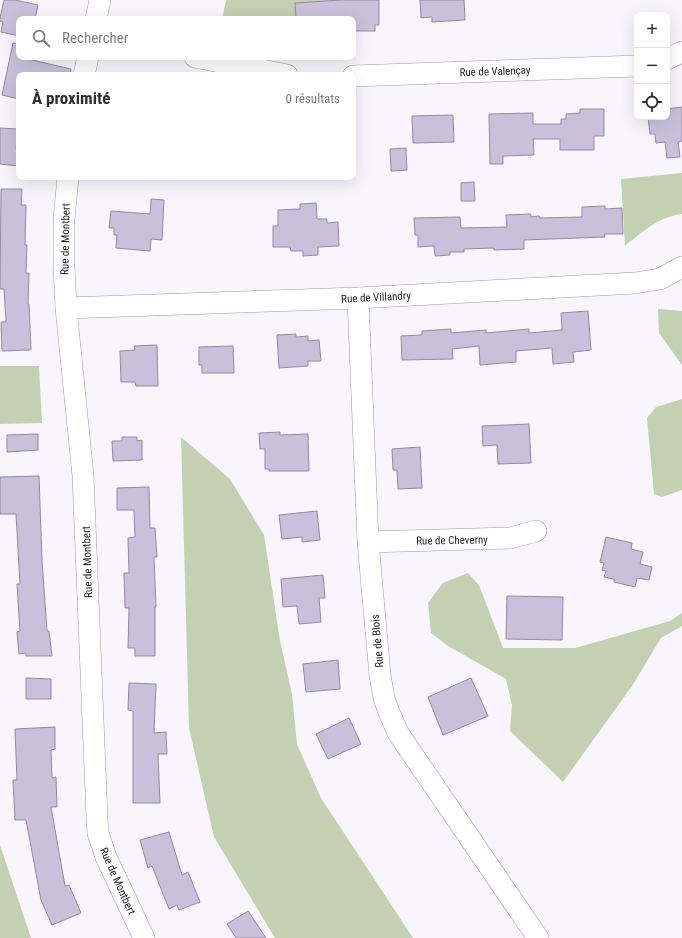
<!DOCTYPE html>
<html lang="fr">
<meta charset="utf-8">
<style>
body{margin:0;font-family:"Roboto Condensed",sans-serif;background:#f2f2f3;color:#2b2b33}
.controls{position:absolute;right:12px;top:12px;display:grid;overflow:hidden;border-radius:8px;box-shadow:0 4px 16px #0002}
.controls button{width:36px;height:36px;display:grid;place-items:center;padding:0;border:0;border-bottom:1px solid #e1e1e2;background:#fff;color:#2b2b33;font:20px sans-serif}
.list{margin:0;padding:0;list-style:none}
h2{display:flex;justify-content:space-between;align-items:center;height:52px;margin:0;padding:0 16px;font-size:17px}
h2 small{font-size:13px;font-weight:400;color:#7c7c81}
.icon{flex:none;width:22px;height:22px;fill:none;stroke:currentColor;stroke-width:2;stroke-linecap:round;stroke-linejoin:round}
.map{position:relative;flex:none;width:682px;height:938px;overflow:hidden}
.search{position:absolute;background:#fff;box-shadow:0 4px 16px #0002;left:16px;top:16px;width:340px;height:44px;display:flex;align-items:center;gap:10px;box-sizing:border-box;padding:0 14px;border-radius:8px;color:#7c7c81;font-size:15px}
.panel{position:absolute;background:#fff;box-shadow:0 4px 16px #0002;left:16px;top:72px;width:340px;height:108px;border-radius:8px}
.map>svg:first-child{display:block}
.green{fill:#c3d1b2}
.building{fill:#cac0db;stroke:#9389a3}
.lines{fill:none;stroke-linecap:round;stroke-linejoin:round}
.street-casing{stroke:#9d94ae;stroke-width:22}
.street{stroke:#fff;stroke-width:21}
.labels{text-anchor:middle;stroke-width:3;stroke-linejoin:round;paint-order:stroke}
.street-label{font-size:11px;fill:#1b1721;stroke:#fff}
</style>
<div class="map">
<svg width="682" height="938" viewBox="0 0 682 938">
<rect width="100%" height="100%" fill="#f8f6fc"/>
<!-- green -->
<path class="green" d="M 226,0 L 343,0 L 340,19 L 222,19 Z
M 682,173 L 682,214 C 660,216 642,232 625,246 L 621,179 Z
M 658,309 L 682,311 L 682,365 L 659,333 Z
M 0,366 L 39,366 L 42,423 L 0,424 Z
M 682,399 L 682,490 L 662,497 L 654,494 L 647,418 L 656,407 Z
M 181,437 L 230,479 L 264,535 L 280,641 L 292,694 L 297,744 L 321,798 L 413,938 L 275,938 L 214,837 L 189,728 Z
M 468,573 L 479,585 L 503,648 L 575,648 L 670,621 L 682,613 L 682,626 L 661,638 L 632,686 L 563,782 L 510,731 L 512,705 L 506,679 L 448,646 L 431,633 L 428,603 L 443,583 Z
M 0,838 L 0,845 L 31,938 L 0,938 Z"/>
<!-- building -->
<path class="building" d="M 4,0 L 15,0 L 38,5 L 35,19 L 19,19 L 19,36 L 1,32 L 3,22 L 0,21 L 0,18 Z
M 341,0 L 379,0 L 379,25 L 375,25 L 375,31 L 353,31 L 353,19 L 296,19 L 295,3 Z
M 420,0 L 464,0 L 465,20 L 432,22 L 432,17 L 421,18 Z
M 13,43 L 19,44 L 19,57 L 71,69 L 70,75 L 19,75 L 19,99 L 2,95 Z
M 682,107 L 682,141 L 678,142 L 680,157 L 667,158 L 665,142 L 656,143 L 655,134 L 650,134 L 648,117 L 667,117 L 667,109 Z
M 580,109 L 604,109 L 604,136 L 594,136 L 594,150 L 560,150 L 560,139 L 533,139 L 534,155 L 503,156 L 503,164 L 490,164 L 489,114 L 533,113 L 533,124 L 561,124 L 561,119 L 566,119 L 566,114 L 580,113 Z
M 453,115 L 454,142 L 413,143 L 412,116 Z
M 0,128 L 18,129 L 16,149 L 19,150 L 19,166 L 0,164 Z
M 406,148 L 407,170 L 391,171 L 390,149 Z
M 474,182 L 475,201 L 461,201 L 461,183 Z
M 1,189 L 22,189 L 21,205 L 26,205 L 25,245 L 27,245 L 26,273 L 29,273 L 28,304 L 29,304 L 31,350 L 2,351 L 1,322 L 6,322 L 4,289 L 0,289 Z
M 151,199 L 164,200 L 162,240 L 151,239 L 150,251 L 116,248 L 117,235 L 114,235 L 114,228 L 109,228 L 111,211 L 150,214 Z
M 316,203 L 317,219 L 327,219 L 327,223 L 338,222 L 339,246 L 318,247 L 318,255 L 303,256 L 303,251 L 291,251 L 290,247 L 273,247 L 273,226 L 278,226 L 278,210 L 300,209 L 300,204 Z
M 605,206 L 605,209 L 622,208 L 623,234 L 604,234 L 605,237 L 524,240 L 524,249 L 494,250 L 494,248 L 464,249 L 464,252 L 450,252 L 450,255 L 435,256 L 434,246 L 418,247 L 418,235 L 415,235 L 414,218 L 460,217 L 461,228 L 507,227 L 506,215 L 531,214 L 531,217 L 539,216 L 540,218 L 582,217 L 582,207 Z
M 588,311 L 591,350 L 573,352 L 574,362 L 553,364 L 552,348 L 516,351 L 516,362 L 480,365 L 479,346 L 452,349 L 453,359 L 402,360 L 401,336 L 422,335 L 422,331 L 451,329 L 451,333 L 486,330 L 486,333 L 529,329 L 529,333 L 562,330 L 561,313 Z
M 296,334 L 296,337 L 308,336 L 308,341 L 319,340 L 321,361 L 308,361 L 308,366 L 279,368 L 277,335 Z
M 157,345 L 158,386 L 136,386 L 135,382 L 121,382 L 120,351 L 135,350 L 134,346 Z
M 233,346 L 234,373 L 202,373 L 202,365 L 199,365 L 199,347 Z
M 529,424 L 531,463 L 498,464 L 497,445 L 483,446 L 482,426 Z
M 280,432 L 280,435 L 308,434 L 309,471 L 269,471 L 269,469 L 265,469 L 265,449 L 260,449 L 259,433 Z
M 38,434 L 38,450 L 7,452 L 7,435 Z
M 122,437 L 137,437 L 137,441 L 142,440 L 142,460 L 113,461 L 112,441 L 122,441 Z
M 420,447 L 422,488 L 398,489 L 397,470 L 393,470 L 392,449 Z
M 39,476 L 42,560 L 47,631 L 49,631 L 52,656 L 26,656 L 26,653 L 19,654 L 17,632 L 20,631 L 17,584 L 20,584 L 16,514 L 0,514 L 0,477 Z
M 149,487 L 150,528 L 155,528 L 157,557 L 154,557 L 156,607 L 155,607 L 155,656 L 135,656 L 135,648 L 128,648 L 129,608 L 125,608 L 124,573 L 129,573 L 128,538 L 135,537 L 134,510 L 117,510 L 117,488 Z
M 317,511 L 320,540 L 302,542 L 302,537 L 282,539 L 279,515 Z
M 606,537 L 632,543 L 631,549 L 643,552 L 640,564 L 652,567 L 649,580 L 637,578 L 635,587 L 614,582 L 614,579 L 604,577 L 606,571 L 602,570 L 604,563 L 600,562 Z
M 323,575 L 325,598 L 319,598 L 321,622 L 299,624 L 297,606 L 283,607 L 281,579 Z
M 507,596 L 563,597 L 562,640 L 506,639 Z
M 338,660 L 340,689 L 306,692 L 303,664 Z
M 26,678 L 51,679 L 51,699 L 26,699 Z
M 471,678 L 488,716 L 443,735 L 428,697 Z
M 129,683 L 156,684 L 154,733 L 166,732 L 167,754 L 158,754 L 160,803 L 133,803 L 133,711 L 128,710 Z
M 349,718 L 361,744 L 328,759 L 316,734 Z
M 55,727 L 55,749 L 51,750 L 52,778 L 56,777 L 57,807 L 51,807 L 65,886 L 69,885 L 81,913 L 52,925 L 41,900 L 26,820 L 15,820 L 13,780 L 17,780 L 15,729 Z
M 169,832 L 182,875 L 188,872 L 200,902 L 179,910 L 177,905 L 169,909 L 152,866 L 148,868 L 140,840 Z
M 248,911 L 266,938 L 236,938 L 227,924 Z"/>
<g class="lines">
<defs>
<path id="street" d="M 96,19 L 100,0
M 195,57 L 287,75
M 667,59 L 682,52
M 84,75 L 88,57
M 353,76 L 637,66
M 68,177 L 64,219 L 64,267 L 66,308 L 83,476 L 97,818 L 98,833 L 106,857 L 144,938
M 358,298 L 368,542 L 380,675 L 384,698 L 389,712 L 398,733 L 538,938
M 66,308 L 358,298 L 635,283 L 660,279 L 682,267
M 368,542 L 510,538 L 536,531"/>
</defs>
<!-- street casing -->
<use href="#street" class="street-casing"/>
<!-- street -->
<use href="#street" class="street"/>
</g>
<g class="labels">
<!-- street labels -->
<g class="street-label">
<text transform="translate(495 71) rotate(-2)" y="4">Rue de Valençay</text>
<text transform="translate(65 239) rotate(-89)" y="4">Rue de Montbert</text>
<text transform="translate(376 297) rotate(-3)" y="4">Rue de Villandry</text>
<text transform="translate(452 540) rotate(-1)" y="4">Rue de Cheverny</text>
<text transform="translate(87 562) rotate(-92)" y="4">Rue de Montbert</text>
<text transform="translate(377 641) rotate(-95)" y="4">Rue de Blois</text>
<text transform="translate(118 881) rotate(66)" y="4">Rue de Montbert</text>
</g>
</g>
</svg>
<div class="controls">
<button>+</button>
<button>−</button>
<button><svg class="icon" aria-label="locate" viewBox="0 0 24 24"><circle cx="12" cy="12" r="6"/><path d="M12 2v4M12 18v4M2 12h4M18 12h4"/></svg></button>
</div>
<div class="search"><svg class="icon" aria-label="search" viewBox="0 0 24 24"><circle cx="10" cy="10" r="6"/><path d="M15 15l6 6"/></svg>Rechercher</div>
<section class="panel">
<h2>À proximité<small>0 résultats</small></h2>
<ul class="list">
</ul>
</section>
</div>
